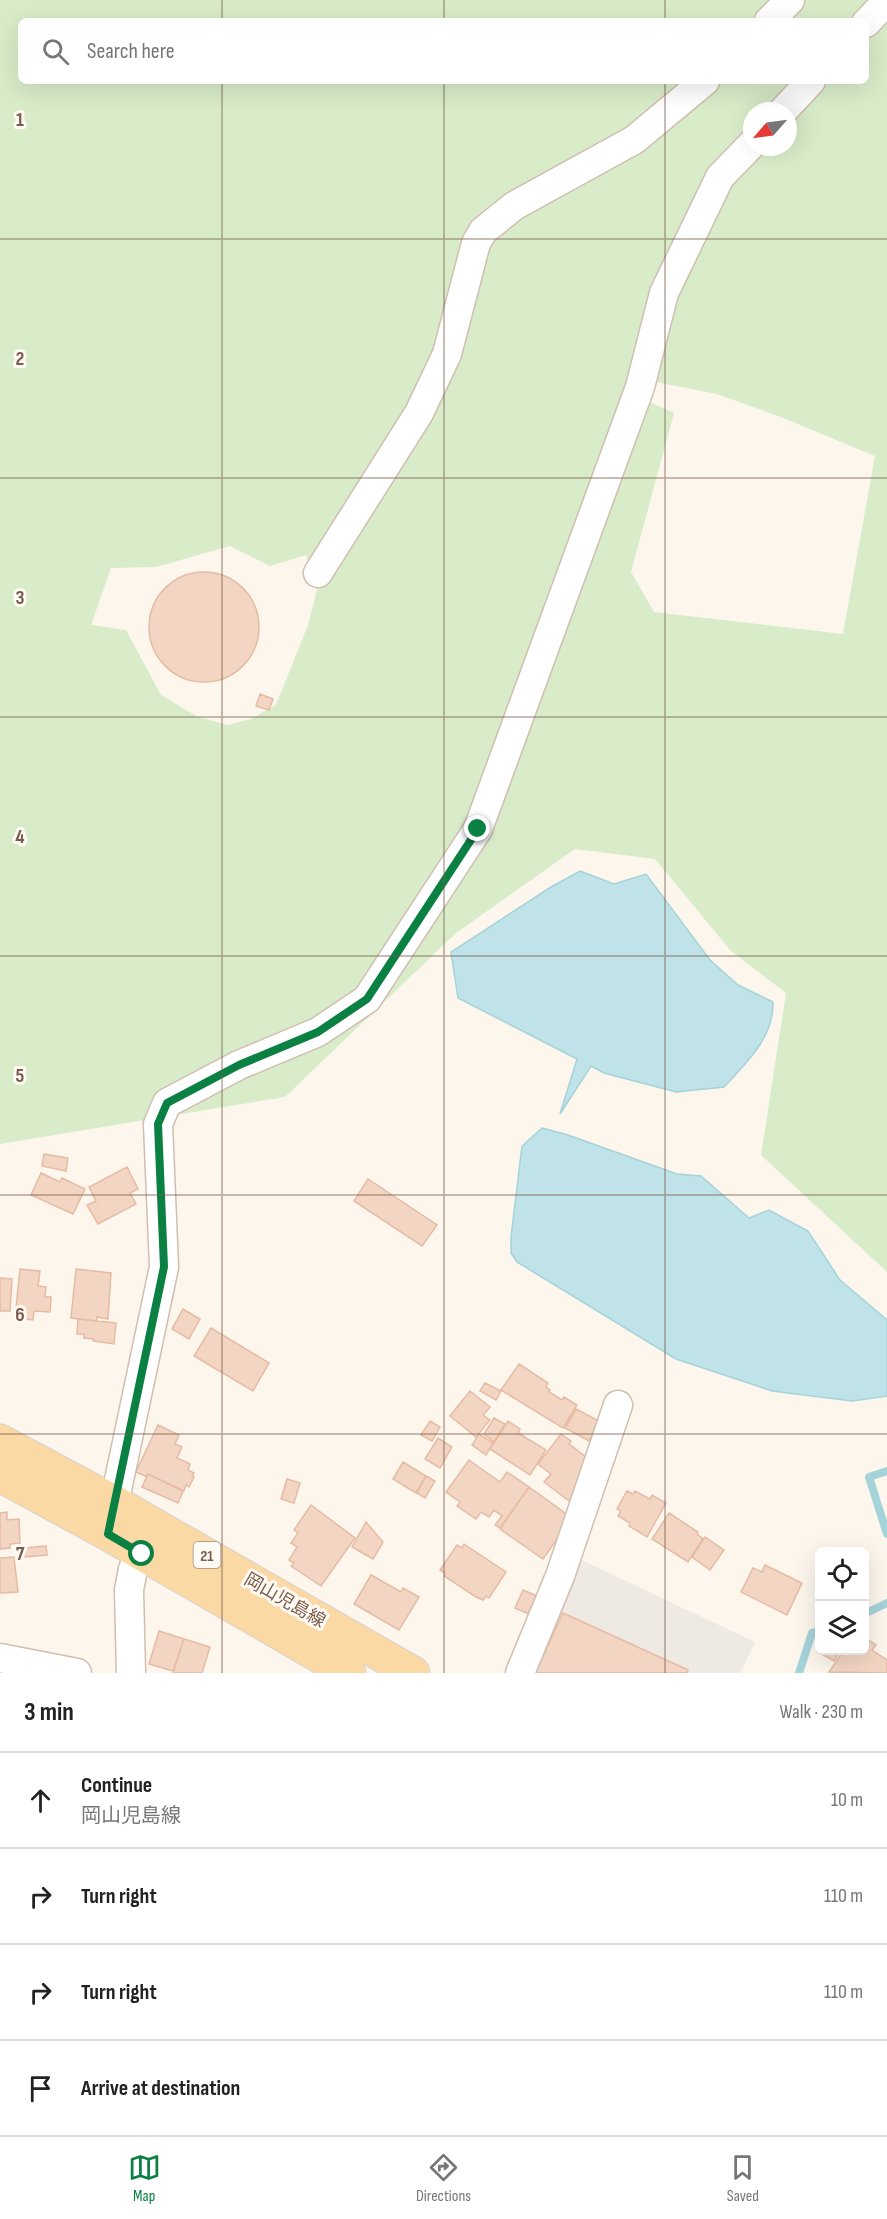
<!DOCTYPE html>
<meta charset="utf-8">
<style>
body{margin:0;font-family:"Sofia Sans Condensed","Noto Sans JP",sans-serif;background:#f6f6f6;color:#222}
.controls{position:absolute;right:18px;bottom:18px;display:grid;overflow:hidden;border-radius:9px;box-shadow:0 6px 24px #0002}
.controls button{width:54px;height:54px;display:grid;place-items:center;padding:0;border:0;border-bottom:2px solid #e0e0e0;background:#fff;color:#222;font:30px sans-serif}
.compass{position:absolute;left:743px;top:102px;width:54px;height:54px;border-radius:50%;background:#fff;box-shadow:0 6px 24px #0002;rotate:242deg}
.stop{position:absolute;width:18px;height:18px;margin:-14px;border:4px solid #0b8043;border-radius:50%;background:#fff}
.stop.end{background:#0b8043;border-color:#fff;box-shadow:0 2px 6px #0008}
.list{margin:0;padding:0;list-style:none}
h2{display:flex;justify-content:space-between;align-items:center;height:78px;margin:0;padding:0 24px;font-size:26px}
h2 small{font-size:20px;font-weight:400;color:#767676}
.list li{display:grid;grid-template-columns:39px 1fr auto;gap:18px;align-items:center;box-sizing:border-box;height:96px;padding:0 24px;border-top:2px solid #e0e0e0}
.list b{display:block;font-size:22px;white-space:nowrap}
.list p{margin:0;font-size:20px;white-space:nowrap;color:#767676}
.list em{font-size:20px;font-style:normal;color:#767676}
.icon{flex:none;width:33px;height:33px;fill:none;stroke:currentColor;stroke-width:2;stroke-linecap:round;stroke-linejoin:round}
.map{position:relative;flex:none;width:887px;height:1673px;overflow:hidden}
.search{position:absolute;background:#fff;box-shadow:0 6px 24px #0002;left:18px;right:18px;top:18px;height:66px;display:flex;align-items:center;gap:15px;box-sizing:border-box;padding:0 21px;border-radius:9px;color:#767676;font-size:22px}
.sheet{height:462px;background:#fff}
nav{display:flex;justify-content:space-around;align-items:center;box-sizing:border-box;height:84px;border-top:2px solid #e0e0e0;background:#fff;font-size:16px;color:#767676}
nav a{display:grid;justify-items:center;gap:3px}
nav .on{color:#0b8043}
.map>svg:first-child{display:block}
.industrial{fill:#efe9e4}
.green{fill:#d8ecc9;fill-rule:evenodd}
.water{fill:#bfe3e8;stroke:#a5d3da;stroke-width:1.5}
.lines{fill:none;stroke-linecap:round;stroke-linejoin:round}
.stream{stroke:#a5d3da;stroke-width:8}
.building{fill:#f3d5c3;stroke:#e6bba3;stroke-width:1.5}
.street-casing{stroke:#d1beb0;stroke-width:31}
.primary-casing{stroke:#dad1cd;stroke-width:35}
.street{stroke:#fff;stroke-width:28}
.primary{stroke:#fbd9a5;stroke-width:33}
.route{stroke:#0b8043;stroke-width:8}
.grid{fill:none;stroke:#7a5c4d;stroke-width:1.5;stroke-opacity:0.55}
.labels{text-anchor:middle;stroke-width:6;stroke-linejoin:round;paint-order:stroke}
.shield{fill:#fffaf3;stroke:#a28b7f;stroke-width:1.5}
.shield-label{font-size:16px;font-weight:bold;fill:#7a5c4d}
.street-label{font-size:18px;fill:#7a5c4d;stroke:#fffaf3}
.grid-label{font-size:20px;text-anchor:middle;font-weight:bold;fill:#7a5c4d;stroke:#fffaf3;stroke-width:6;stroke-linejoin:round;paint-order:stroke}
</style>
<div class="map">
<svg width="887" height="1673" viewBox="0 0 887 1673">
<rect width="100%" height="100%" fill="#fdf6ec"/>
<!-- industrial -->
<path class="industrial" d="M 577,1558 L 755,1642 L 740,1673 L 529,1673 Z"/>
<!-- green -->
<path class="green" d="M 0,0 L 887,0 L 887,1272 L 761,1155 L 786,993 L 731,951 L 655,859 L 575,849 L 456,933 L 285,1097 L 0,1144 ZM 21,21 L 866,21 L 866,81 L 21,81 ZM 752,111 L 788,111 L 788,147 L 752,147 ZM 655,382 L 717,394 L 786,419 L 875,456 L 843,634 L 654,612 L 631,572 L 674,413 L 647,401 ZM 230,546 L 270,566 L 306,555 L 317,590 L 308,625 L 276,705 L 251,719 L 227,725 L 196,716 L 161,695 L 126,630 L 91,625 L 111,568 L 156,567 Z"/>
<!-- water -->
<path class="water" d="M 580,871 L 614,884 L 646,874 L 710,960 L 738,985 L 773,1002 C 774,1037 747,1062 724,1087 L 676,1092 L 604,1073 L 591,1066 L 560,1114 L 577,1059 L 458,998 L 451,952 L 551,887 Z
M 542,1128 L 568,1135 L 677,1174 L 701,1176 L 749,1218 L 769,1210 L 808,1231 L 840,1280 L 887,1320 L 887,1396 L 852,1401 L 772,1391 L 676,1359 L 517,1262 L 511,1253 L 511,1237 L 522,1146 Z"/>
<g class="lines">
<!-- stream -->
<path class="stream" d="M 887,1471 L 869,1477 L 887,1534
M 864,1614 L 887,1603
M 799,1673 L 812,1633 L 820,1630"/>
</g>
<!-- building -->
<path class="building" d="M149 627a55 55 0 1 1 110 0a55 55 0 1 1-110 0Z
M 260,694 L 273,699 L 269,710 L 256,706 Z
M 44,1154 L 68,1158 L 66,1171 L 42,1166 Z
M 127,1167 L 138,1189 L 130,1193 L 136,1204 L 98,1224 L 87,1205 L 96,1201 L 89,1187 Z
M 41,1173 L 60,1182 L 62,1178 L 85,1189 L 73,1214 L 31,1195 Z
M 368,1179 L 437,1225 L 422,1246 L 354,1201 Z
M 20,1269 L 40,1271 L 38,1286 L 46,1287 L 45,1297 L 51,1297 L 50,1312 L 34,1311 L 33,1320 L 15,1318 Z
M 76,1269 L 111,1273 L 108,1319 L 97,1317 L 97,1321 L 71,1318 Z
M 0,1278 L 12,1279 L 10,1311 L 0,1311 Z
M 183,1309 L 200,1319 L 189,1339 L 172,1329 Z
M 78,1319 L 116,1323 L 114,1344 L 93,1341 L 94,1339 L 84,1338 L 84,1334 L 77,1334 Z
M 211,1328 L 269,1363 L 253,1391 L 194,1356 Z
M 519,1364 L 548,1383 L 546,1387 L 550,1390 L 549,1392 L 562,1400 L 564,1397 L 577,1405 L 563,1428 L 501,1390 Z
M 485,1383 L 501,1391 L 496,1400 L 480,1391 Z
M 470,1391 L 490,1407 L 483,1415 L 490,1420 L 476,1437 L 450,1416 Z
M 576,1409 L 599,1421 L 589,1441 L 565,1428 Z
M 494,1418 L 505,1424 L 494,1442 L 484,1434 Z
M 430,1421 L 440,1427 L 432,1441 L 421,1435 Z
M 508,1421 L 520,1429 L 518,1433 L 546,1450 L 530,1475 L 490,1449 Z
M 158,1425 L 179,1435 L 175,1444 L 182,1447 L 177,1458 L 190,1464 L 188,1470 L 194,1473 L 192,1476 L 194,1477 L 189,1487 L 186,1485 L 184,1491 L 148,1474 L 147,1477 L 136,1472 Z
M 479,1434 L 493,1443 L 486,1455 L 472,1445 Z
M 561,1434 L 571,1441 L 569,1444 L 590,1460 L 586,1478 L 569,1501 L 544,1482 L 551,1474 L 538,1464 Z
M 438,1438 L 452,1447 L 440,1468 L 425,1459 Z
M 469,1460 L 500,1482 L 507,1472 L 529,1487 L 500,1528 L 495,1525 L 502,1516 L 494,1510 L 489,1517 L 481,1512 L 476,1519 L 457,1506 L 460,1502 L 446,1492 Z
M 403,1462 L 426,1476 L 416,1493 L 393,1479 Z
M 148,1474 L 183,1491 L 178,1503 L 142,1487 Z
M 426,1476 L 435,1481 L 425,1498 L 417,1493 Z
M 287,1479 L 300,1483 L 294,1503 L 281,1499 Z
M 529,1487 L 572,1518 L 543,1559 L 500,1529 Z
M 627,1491 L 633,1494 L 635,1491 L 650,1499 L 652,1495 L 666,1503 L 647,1537 L 629,1526 L 630,1523 L 618,1516 L 621,1511 L 617,1509 Z
M 311,1505 L 355,1538 L 321,1586 L 291,1566 L 294,1563 L 289,1560 L 297,1547 L 291,1543 L 298,1533 L 294,1530 Z
M 7,1512 L 7,1520 L 19,1519 L 20,1543 L 10,1544 L 10,1548 L 0,1549 L 0,1513 Z
M 669,1513 L 698,1532 L 697,1534 L 703,1539 L 688,1562 L 652,1539 Z
M 366,1522 L 383,1542 L 373,1559 L 352,1547 Z
M 705,1537 L 724,1550 L 710,1570 L 692,1557 Z
M 464,1544 L 506,1572 L 489,1598 L 486,1596 L 483,1600 L 476,1597 L 444,1576 L 445,1573 L 440,1570 L 457,1545 L 462,1548 Z
M 46,1546 L 47,1555 L 25,1557 L 24,1548 Z
M 14,1557 L 18,1592 L 0,1593 L 0,1558 Z
M 765,1565 L 802,1583 L 787,1615 L 741,1592 L 753,1568 L 762,1572 Z
M 371,1575 L 401,1592 L 403,1588 L 419,1597 L 399,1630 L 354,1604 Z
M 523,1590 L 544,1599 L 536,1617 L 515,1608 Z
M 563,1613 L 688,1670 L 687,1673 L 535,1673 Z
M 159,1631 L 184,1639 L 173,1671 L 149,1664 Z
M 864,1637 L 876,1645 L 872,1650 L 887,1660 L 887,1673 L 829,1672 L 844,1650 L 864,1650 Z
M 184,1639 L 210,1647 L 202,1673 L 173,1673 Z
M 820,1649 L 820,1650 L 840,1650 L 834,1661 L 818,1652 Z"/>
<g class="lines">
<defs>
<path id="street" d="M 769,21 L 790,0
M 866,23 L 887,1
M 783,111 L 811,81
M 318,573 L 419,413 L 447,354 L 476,243 L 483,231 L 514,206 L 634,140 L 705,81
M 110,1523 L 164,1267 L 158,1124 L 167,1103 L 239,1065 L 318,1032 L 367,999 L 478,829 L 640,387 L 664,293 L 720,177 L 752,144
M 0,1658 L 77,1673
M 131,1673 L 129,1590 L 133,1569 L 143,1554
M 520,1673 L 560,1576 L 618,1405"/>
<path id="primary" d="M 0,1441 L 114,1502 L 413,1673
M 0,1475 L 108,1534 L 349,1673"/>
</defs>
<!-- street casing -->
<use href="#street" class="street-casing"/>
<!-- primary casing -->
<use href="#primary" class="primary-casing"/>
<!-- street -->
<use href="#street" class="street"/>
<!-- primary -->
<use href="#primary" class="primary"/>
</g>
<g class="lines">
<!-- route -->
<path class="route" d="M 142,1554 L 108,1534 L 164,1267 L 158,1124 L 167,1103 L 239,1065 L 318,1032 L 367,999 L 478,829"/>
</g>
<!-- grid -->
<path class="grid" d="M 222,0 L 222,21M 444,0 L 444,21M 665,0 L 665,21M 222,81 L 222,1673M 444,81 L 444,1673M 665,81 L 665,1673M 0,239 L 887,239M 0,478 L 887,478M 0,717 L 887,717M 0,956 L 887,956M 0,1195 L 887,1195M 0,1434 L 887,1434"/>
<g class="labels">
<!-- shield labels -->
<rect class="shield" x="193.5" y="1542" width="27" height="26" rx="4.5"/>
<g class="shield-label">
<text x="207" y="1561">21</text>
</g>
<!-- street labels -->
<g class="street-label">
<text transform="translate(285 1600) rotate(30)" y="6">岡山児島線</text>
</g>
</g>
<g class="grid-label">
<text x="20" y="126">1</text>
<text x="20" y="365">2</text>
<text x="20" y="604">3</text>
<text x="20" y="843">4</text>
<text x="20" y="1082">5</text>
<text x="20" y="1321">6</text>
<text x="20" y="1560">7</text>
</g>
</svg>
<div class="controls">
<button><svg class="icon" aria-label="locate" viewBox="0 0 24 24"><circle cx="12" cy="12" r="6"/><path d="M12 2v4M12 18v4M2 12h4M18 12h4"/></svg></button>
<button><svg class="icon" aria-label="layers" viewBox="0 0 24 24"><path d="M12 4l9 5-9 5-9-5zM3 14l9 5 9-5"/></svg></button>
</div>
<svg class="compass" viewBox="-18 -18 36 36"><path d="M0-13l5 13h-10z" fill="#e53935"/><path d="M0 13l5-13h-10z" fill="#767676"/></svg>
<div class="stop" style="left:142px;top:1554px"></div>
<div class="stop end" style="left:478px;top:829px"></div>
<div class="search"><svg class="icon" aria-label="search" viewBox="0 0 24 24"><circle cx="10" cy="10" r="6"/><path d="M15 15l6 6"/></svg>Search here</div>
</div>
<section class="sheet">
<h2>3 min<small>Walk · 230 m</small></h2>
<ul class="list">
<li><svg class="icon" aria-label="ahead" viewBox="0 0 24 24"><path d="M12 20V5M6 11l6-6 6 6"/></svg><div><b>Continue</b><p>岡山児島線</p></div><em>10 m</em></li>
<li><svg class="icon" aria-label="right" viewBox="0 0 24 24"><path d="M7 20v-9h11M14 6l5 5-5 5"/></svg><div><b>Turn right</b></div><em>110 m</em></li>
<li><svg class="icon" aria-label="right" viewBox="0 0 24 24"><path d="M7 20v-9h11M14 6l5 5-5 5"/></svg><div><b>Turn right</b></div><em>110 m</em></li>
<li><svg class="icon" aria-label="arrive" viewBox="0 0 24 24"><path d="M6 21V4h12l-3 4 3 4H6"/></svg><div><b>Arrive at destination</b></div></li>
</ul>
</section>
<nav>
<a class="on"><svg class="icon" aria-label="map" viewBox="0 0 24 24"><path d="M3 6l6-2 6 2 6-2v14l-6 2-6-2-6 2zM9 4v14M15 6v14"/></svg>Map</a>
<a><svg class="icon" aria-label="directions" viewBox="0 0 24 24"><path d="M12 3l9 9-9 9-9-9zM9 14v-3h6M13 9l2 2-2 2"/></svg>Directions</a>
<a><svg class="icon" aria-label="saved" viewBox="0 0 24 24"><path d="M7 4h10v16l-5-4-5 4z"/></svg>Saved</a>
</nav>
